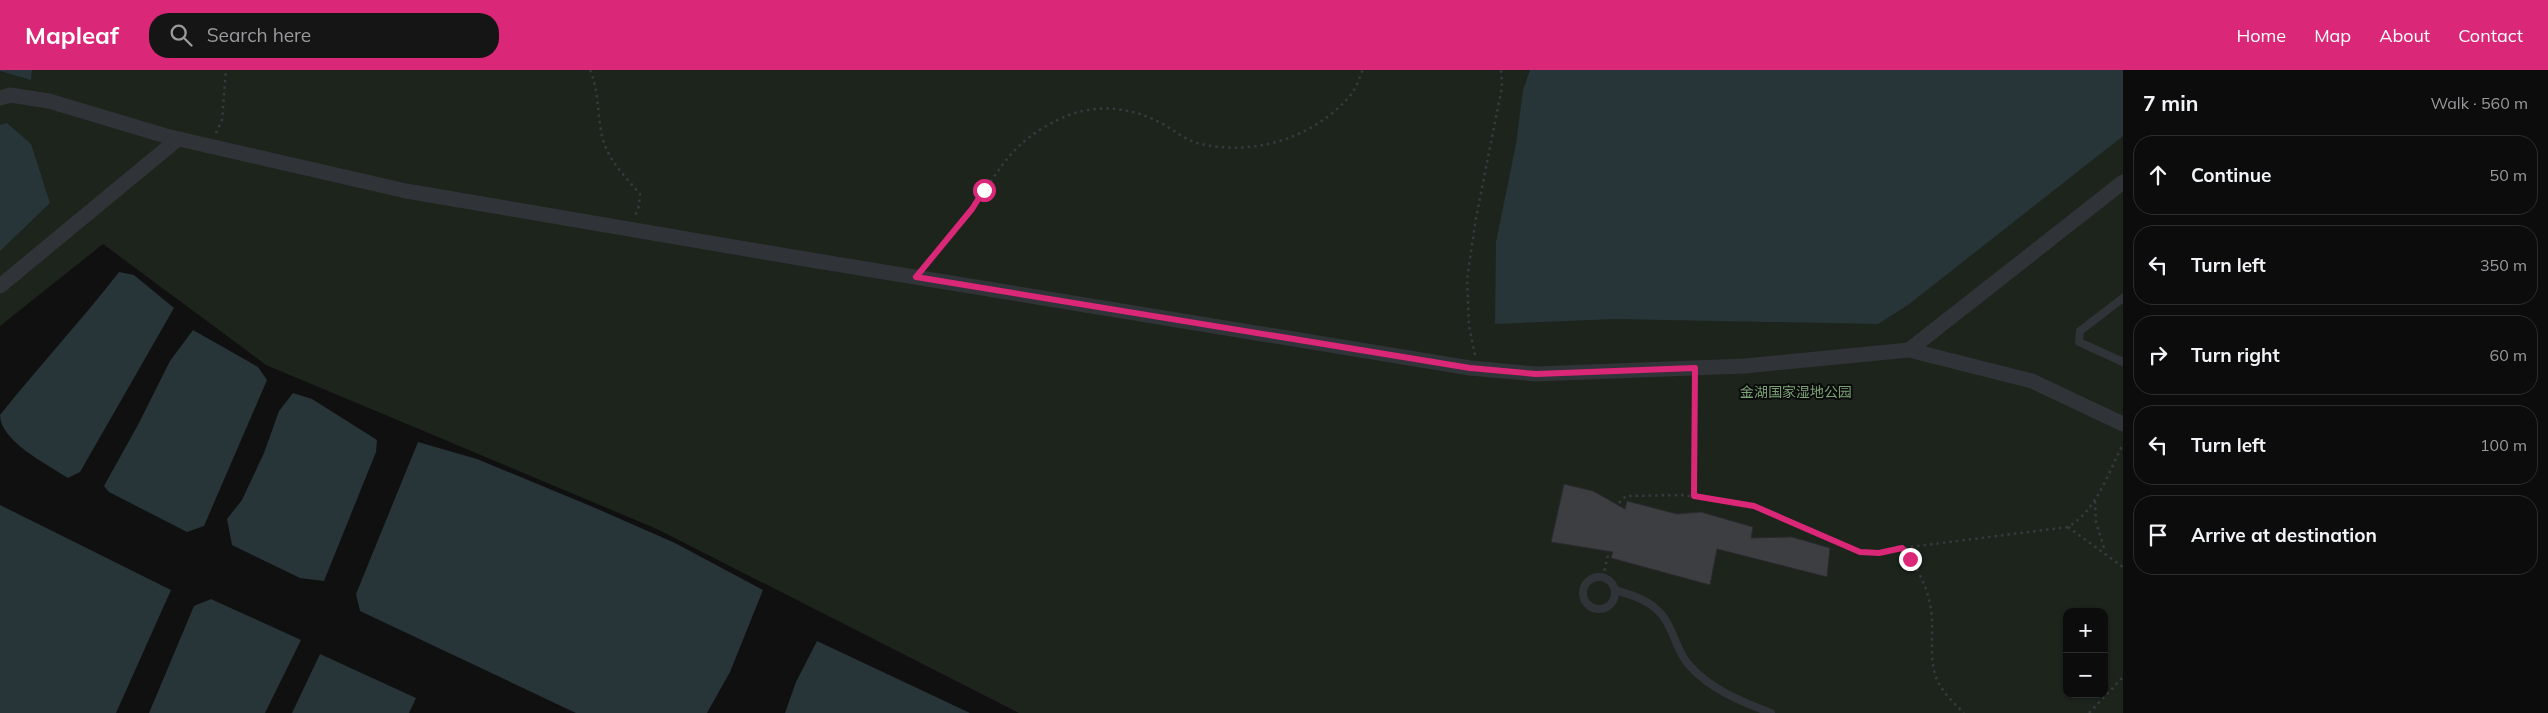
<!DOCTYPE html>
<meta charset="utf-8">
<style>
body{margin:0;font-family:Mulish,"Noto Sans SC",sans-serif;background:#151516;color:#f1f3f6}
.controls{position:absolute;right:15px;bottom:15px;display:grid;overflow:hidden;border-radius:10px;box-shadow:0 1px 4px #0004}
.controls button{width:45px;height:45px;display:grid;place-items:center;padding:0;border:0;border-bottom:1px solid #2c2c2e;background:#0c0c0d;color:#f1f3f6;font:25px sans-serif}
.stop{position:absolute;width:15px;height:15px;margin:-11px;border:4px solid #db2777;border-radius:50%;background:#fff}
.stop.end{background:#db2777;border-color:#fff;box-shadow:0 1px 5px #0008}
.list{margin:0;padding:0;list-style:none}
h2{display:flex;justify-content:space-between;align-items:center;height:65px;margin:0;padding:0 20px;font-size:21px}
h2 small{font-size:16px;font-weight:400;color:#9a9b9d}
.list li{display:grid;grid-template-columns:32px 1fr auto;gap:15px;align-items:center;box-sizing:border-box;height:80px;margin:0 10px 10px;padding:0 10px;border:1px solid #2c2c2e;border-radius:20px}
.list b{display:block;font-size:19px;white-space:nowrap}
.list em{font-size:16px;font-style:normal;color:#9a9b9d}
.icon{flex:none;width:28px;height:28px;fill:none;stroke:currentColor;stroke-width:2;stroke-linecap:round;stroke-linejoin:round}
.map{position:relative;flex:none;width:2123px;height:643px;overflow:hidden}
header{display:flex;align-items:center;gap:30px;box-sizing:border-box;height:70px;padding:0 25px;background:#db2777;color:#fff}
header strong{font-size:24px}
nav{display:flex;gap:28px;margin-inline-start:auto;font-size:18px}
.search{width:350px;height:45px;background:#151516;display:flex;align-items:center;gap:12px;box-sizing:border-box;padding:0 18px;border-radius:20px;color:#9a9b9d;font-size:19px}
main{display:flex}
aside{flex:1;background:#0c0c0d}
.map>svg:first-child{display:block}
.green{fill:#1c241c;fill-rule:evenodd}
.water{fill:#273438}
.building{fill:#3c3e42;stroke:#2a2a2e}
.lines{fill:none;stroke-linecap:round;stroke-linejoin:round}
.path{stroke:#363a3e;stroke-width:2.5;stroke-dasharray:2.5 4;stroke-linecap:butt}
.lane{stroke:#303337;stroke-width:8}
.street{stroke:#303337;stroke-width:15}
.route{stroke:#db2777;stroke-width:6}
.labels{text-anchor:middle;stroke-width:4;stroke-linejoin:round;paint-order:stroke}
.park-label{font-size:14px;fill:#7aa174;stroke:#0b0b0c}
</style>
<header>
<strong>Mapleaf</strong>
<div class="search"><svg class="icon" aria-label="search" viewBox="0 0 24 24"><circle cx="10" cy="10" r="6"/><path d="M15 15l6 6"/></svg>Search here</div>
<nav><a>Home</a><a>Map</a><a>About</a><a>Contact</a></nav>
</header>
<main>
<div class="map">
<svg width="2123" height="643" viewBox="0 0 2123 643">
<rect width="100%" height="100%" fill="#101011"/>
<!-- green -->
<path class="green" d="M 0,0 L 2123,0 L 2123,643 L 1019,643 L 657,459 L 266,295 L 103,174 L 0,256 ZM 2067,542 L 2104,542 L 2104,624 L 2067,624 Z"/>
<!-- water -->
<path class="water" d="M 0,0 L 32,0 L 31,10 L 0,1 Z
M 1530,0 L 2123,0 L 2123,66 L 1908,235 L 1878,254 L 1615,249 L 1495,254 L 1496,172 L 1516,74 L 1523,20 Z
M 7,53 L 31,74 L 50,133 L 0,181 L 0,55 Z
M 119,202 L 134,205 L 174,238 L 80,402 L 68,408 C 48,395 0,371 0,345 C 39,296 81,251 119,202 Z
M 193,260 L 258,297 L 267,310 L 204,456 L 187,462 L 109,422 L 104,416 L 139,353 L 170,291 Z
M 293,323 L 312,329 L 377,370 L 376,382 L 324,511 L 300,508 L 232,475 L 227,449 L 242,430 L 264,383 L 279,341 Z
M 418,372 L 477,389 L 593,437 L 675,473 L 763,520 L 730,602 L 707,643 L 576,643 L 360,541 L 356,524 Z
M 0,435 L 171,520 L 116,643 L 0,643 Z
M 211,529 L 301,570 L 265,643 L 149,643 L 194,536 Z
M 817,571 L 970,643 L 785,643 L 796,612 Z
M 320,584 L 416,628 L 409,643 L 292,643 Z"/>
<!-- building -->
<path class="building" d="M 1564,414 L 1593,421 L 1625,439 L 1627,431 L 1677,444 L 1701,442 L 1753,457 L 1751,468 L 1792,467 L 1830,478 L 1827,507 L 1717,479 L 1710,515 L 1611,488 L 1613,482 L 1551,472 Z"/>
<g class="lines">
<!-- path -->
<path class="path" d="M 590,0 C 599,20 597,44 602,66 C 608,91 625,106 640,124 L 639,136 L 635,146
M 216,63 L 222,50 L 226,0
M 927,194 C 942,175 960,158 973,138 C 1002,96 1012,71 1062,48 C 1092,34 1127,36 1157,51 C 1170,57 1183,69 1197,73 C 1251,87 1312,69 1349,27 C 1356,20 1359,8 1363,0
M 1475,285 L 1469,256 L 1467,209 L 1476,148 L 1502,17 L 1501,0
M 1694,426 L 1695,312
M 2095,431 L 2096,452 L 2105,481
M 1619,433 L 1626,426 L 1682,425 L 1754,436 L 1861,482 L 1879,483 L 1902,478 L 2068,457 C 2097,440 2108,403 2123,374
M 2068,457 L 2123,497
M 1902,478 C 1919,499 1930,521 1932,548 C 1933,568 1929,590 1937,610 C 1943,623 1954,633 1964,643
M 1603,507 L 1608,485
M 2089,643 L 2123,607"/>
<!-- lane -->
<path class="lane" d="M 2123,228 L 2080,261 L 2079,272 L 2123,292
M1583 523a16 16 0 1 1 32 0a16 16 0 1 1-32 0Z
M 1615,520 C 1632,525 1650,530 1662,545 C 1674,559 1676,581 1689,595 C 1711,620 1741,631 1771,643"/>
<!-- street -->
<path class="street" d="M 0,28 L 10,25 L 49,31 L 166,66 L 406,121 L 799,188 L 1470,298 L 1536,304 L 1745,296 L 1909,280 L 2032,311 L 2123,354
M 0,216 L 178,69
M 1909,280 L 2123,112"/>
</g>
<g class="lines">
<!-- route -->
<path class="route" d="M 984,120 L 972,139 L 916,207 L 1470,298 L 1536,304 L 1695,298 L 1694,426 L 1754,436 L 1860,482 L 1879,483 L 1902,478 L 1910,489"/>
</g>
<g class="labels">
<!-- park labels -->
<g class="park-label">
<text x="1796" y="327">金湖国家湿地公园</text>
</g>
</g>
</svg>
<div class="controls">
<button>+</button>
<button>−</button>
</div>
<div class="stop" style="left:984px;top:120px"></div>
<div class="stop end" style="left:1910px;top:489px"></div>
</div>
<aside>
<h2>7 min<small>Walk · 560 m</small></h2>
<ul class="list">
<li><svg class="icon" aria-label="ahead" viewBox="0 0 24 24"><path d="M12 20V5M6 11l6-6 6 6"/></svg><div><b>Continue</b></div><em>50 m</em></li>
<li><svg class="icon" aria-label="left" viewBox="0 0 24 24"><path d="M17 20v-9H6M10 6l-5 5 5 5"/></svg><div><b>Turn left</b></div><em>350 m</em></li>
<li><svg class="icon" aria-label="right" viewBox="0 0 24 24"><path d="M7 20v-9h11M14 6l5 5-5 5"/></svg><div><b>Turn right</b></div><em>60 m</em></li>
<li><svg class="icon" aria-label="left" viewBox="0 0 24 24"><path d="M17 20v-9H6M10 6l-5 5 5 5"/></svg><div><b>Turn left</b></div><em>100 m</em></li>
<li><svg class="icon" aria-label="arrive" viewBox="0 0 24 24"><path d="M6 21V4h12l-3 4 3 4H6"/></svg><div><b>Arrive at destination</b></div></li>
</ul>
</aside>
</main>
